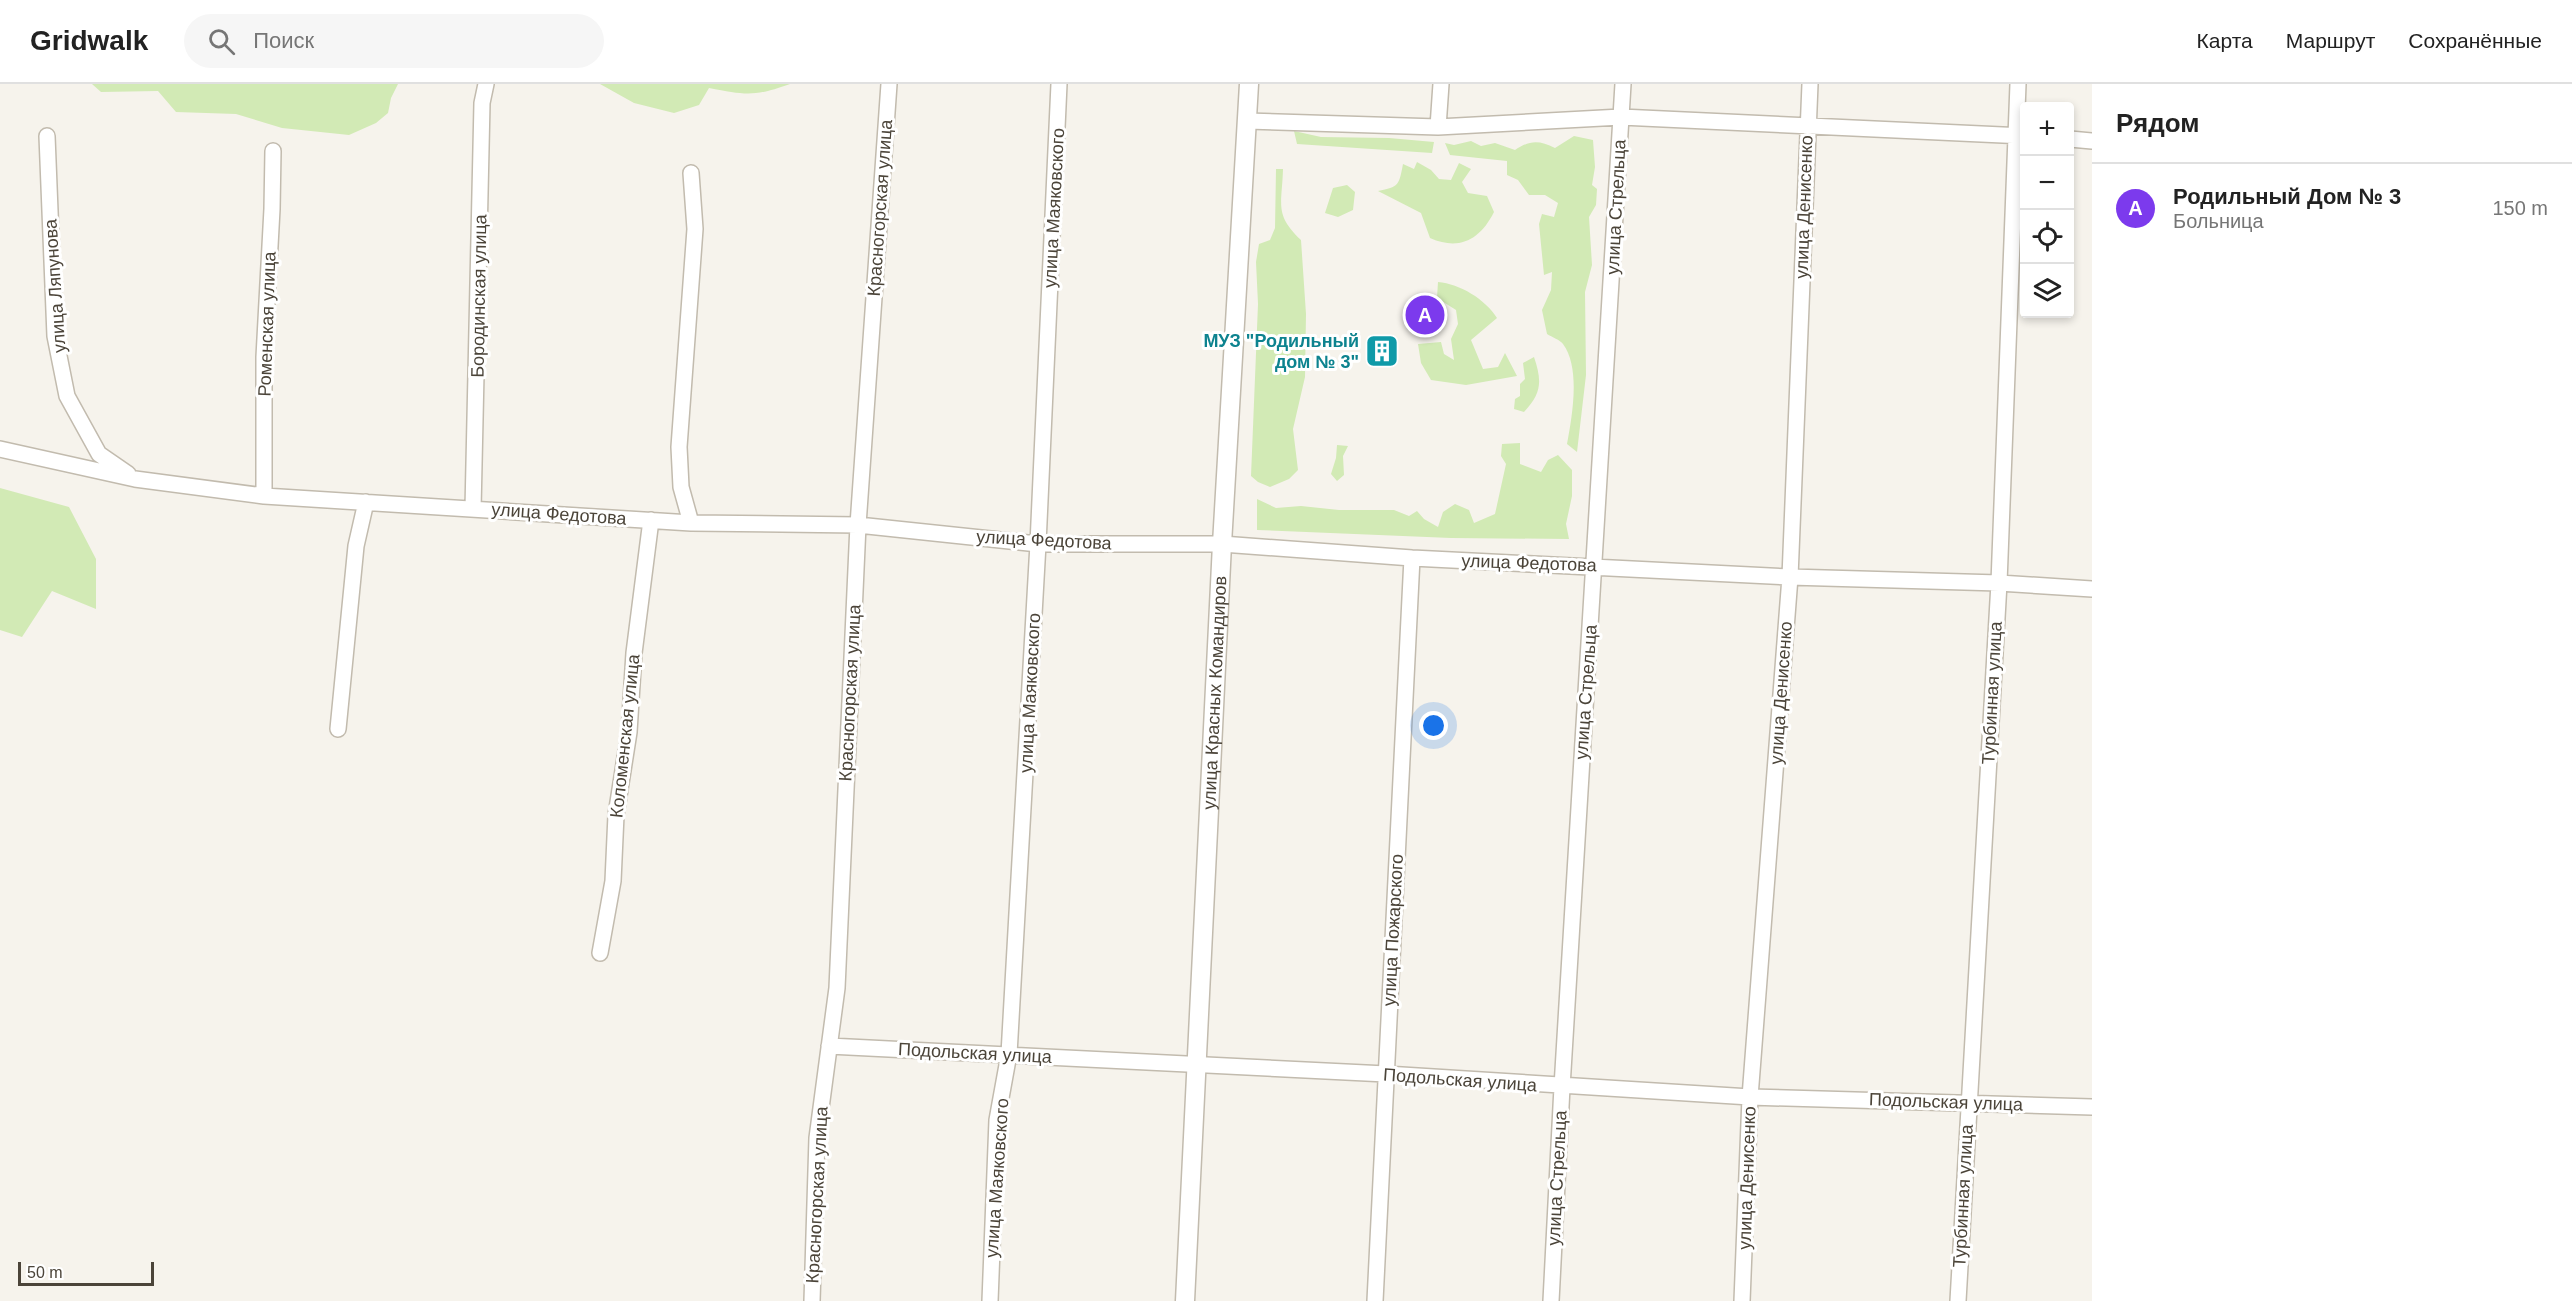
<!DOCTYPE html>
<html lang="ru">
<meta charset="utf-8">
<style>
body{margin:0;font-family:Helvetica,sans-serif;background:#f6f6f6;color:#222}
.controls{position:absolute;right:18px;top:18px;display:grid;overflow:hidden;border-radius:6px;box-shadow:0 3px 9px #0003}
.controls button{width:54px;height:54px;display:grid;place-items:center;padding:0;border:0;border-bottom:2px solid #e0e0e0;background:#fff;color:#222;font:30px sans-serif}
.scale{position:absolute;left:18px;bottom:15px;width:136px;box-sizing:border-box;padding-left:6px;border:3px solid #4b4439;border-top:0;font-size:16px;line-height:21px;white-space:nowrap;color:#4b4439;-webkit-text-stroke:4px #fff;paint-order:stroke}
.you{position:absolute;left:1434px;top:642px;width:21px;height:21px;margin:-15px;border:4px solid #fff;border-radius:50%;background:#1a73e8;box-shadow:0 0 0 9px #1a73e833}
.badge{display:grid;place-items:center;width:39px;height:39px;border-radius:50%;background:#7c3aed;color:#fff;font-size:20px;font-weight:700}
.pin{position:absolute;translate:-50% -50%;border:3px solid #fff;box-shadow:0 2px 6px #0006}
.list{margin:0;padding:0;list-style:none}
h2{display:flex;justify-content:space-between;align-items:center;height:78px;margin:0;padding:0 24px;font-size:26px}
h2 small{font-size:20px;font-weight:400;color:#767676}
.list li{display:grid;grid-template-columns:39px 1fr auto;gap:18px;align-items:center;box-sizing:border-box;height:90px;padding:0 24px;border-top:2px solid #e0e0e0}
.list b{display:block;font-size:22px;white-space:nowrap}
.list p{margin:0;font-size:20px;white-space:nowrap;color:#767676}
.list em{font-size:20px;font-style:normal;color:#767676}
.icon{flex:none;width:33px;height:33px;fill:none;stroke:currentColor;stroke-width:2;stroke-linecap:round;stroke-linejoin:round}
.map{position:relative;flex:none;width:2092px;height:1217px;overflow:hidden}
header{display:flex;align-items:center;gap:36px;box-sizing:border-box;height:84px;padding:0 30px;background:#fff;border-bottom:2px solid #e0e0e0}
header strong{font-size:28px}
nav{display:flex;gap:33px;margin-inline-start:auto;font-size:21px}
.search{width:420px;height:54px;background:#f6f6f6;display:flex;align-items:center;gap:15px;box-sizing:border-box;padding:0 21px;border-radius:33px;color:#767676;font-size:22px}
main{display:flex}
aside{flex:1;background:#fff}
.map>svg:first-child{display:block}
.green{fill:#d2eab5}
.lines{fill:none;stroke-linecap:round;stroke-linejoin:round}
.minor-casing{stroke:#c2bbae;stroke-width:18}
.tertiary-casing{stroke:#c2bbae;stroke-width:21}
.minor{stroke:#fff;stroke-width:15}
.tertiary{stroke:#fff;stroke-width:18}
.labels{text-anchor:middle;stroke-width:6;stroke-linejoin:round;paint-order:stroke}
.street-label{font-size:18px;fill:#4b4439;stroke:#fff}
.culture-label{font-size:18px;font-weight:bold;fill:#0d838f;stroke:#fff;text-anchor:end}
</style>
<header>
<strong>Gridwalk</strong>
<div class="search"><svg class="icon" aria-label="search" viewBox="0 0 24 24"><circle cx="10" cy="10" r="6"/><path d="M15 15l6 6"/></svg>Поиск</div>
<nav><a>Карта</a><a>Маршрут</a><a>Сохранённые</a></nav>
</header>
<main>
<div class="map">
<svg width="2092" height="1217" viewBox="0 0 2092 1217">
<rect width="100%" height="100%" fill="#f6f3ec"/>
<!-- green -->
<path class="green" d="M 92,0 L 398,0 L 391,14 L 388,29 L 376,39 L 349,51 L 282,44 L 236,30 L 176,28 L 158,7 L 101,8 Z
M 600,0 L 790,0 C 754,13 746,11 709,4 L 699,21 L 674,29 L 634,19 Z
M 1294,47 L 1321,53 L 1389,54 L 1434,58 L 1432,69 L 1297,60 Z
M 1574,52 L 1593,56 L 1595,83 L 1592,101 L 1597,105 L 1596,121 L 1589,133 L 1592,181 L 1585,208 L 1586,291 L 1577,368 L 1567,360 C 1572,333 1581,284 1563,260 C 1560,256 1552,253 1547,250 L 1542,226 L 1551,206 L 1552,188 L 1544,191 L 1539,140 L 1542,130 L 1554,133 L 1558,119 L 1545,111 L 1529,111 L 1518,96 L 1507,91 L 1507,77 L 1450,71 L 1445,59 L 1454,61 L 1471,57 L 1481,62 L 1495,59 L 1515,66 C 1530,56 1539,56 1555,64 Z
M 1417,78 L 1431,86 L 1439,95 L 1451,96 L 1459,79 L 1471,85 L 1462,98 L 1468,109 L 1487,112 L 1494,128 C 1480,156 1459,167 1430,154 L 1421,129 L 1378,107 C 1399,103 1399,101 1403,80 L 1414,85 Z
M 1276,85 L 1283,85 C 1282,121 1274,130 1301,156 L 1306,230 L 1305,293 L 1293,345 L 1298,386 L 1289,395 L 1270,403 L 1258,398 L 1251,392 L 1258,220 L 1256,178 L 1259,160 L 1270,156 L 1275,144 Z
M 1347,101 L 1355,108 L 1353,126 L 1338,133 L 1325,129 L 1333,104 Z
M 1438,198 C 1460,200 1485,215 1497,234 L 1471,256 L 1483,285 L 1498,283 L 1505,269 L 1517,292 L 1466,301 L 1431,296 L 1421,279 L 1418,260 L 1441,258 L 1444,270 L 1454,276 L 1451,255 L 1458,240 L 1456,226 L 1437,214 Z
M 1534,273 C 1542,297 1542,309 1524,328 L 1514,325 L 1515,315 L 1520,312 L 1520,300 L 1525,295 L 1523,279 Z
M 1520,359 L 1520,380 L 1541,388 L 1548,376 L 1558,371 L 1572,386 L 1572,412 L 1566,440 L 1569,455 L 1451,454 L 1257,446 L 1257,415 L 1276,424 L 1301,422 L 1339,426 L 1394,426 L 1409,432 L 1417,427 L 1424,435 L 1438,443 L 1443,428 L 1455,420 L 1469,426 L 1474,439 L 1495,430 L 1506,380 L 1501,372 L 1502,360 Z
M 1337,361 L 1348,362 L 1343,372 L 1344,391 L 1337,397 L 1331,390 L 1336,374 Z
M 0,404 L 69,423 L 96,475 L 96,525 L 52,507 L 22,553 L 0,546 Z"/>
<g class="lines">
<defs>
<path id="minor" d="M 1247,37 L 1438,43 L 1621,33 L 2024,52
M 1438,43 L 1441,0
M 47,52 L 55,252 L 67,312 L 99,370 L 128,390
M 2070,55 L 2092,57
M 691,89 L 695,145 L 679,363 L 681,403 L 691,439
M 0,365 L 135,395 L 264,412 L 691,439 L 858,441 L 1038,460 L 1222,460 L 1412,474 L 1790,493 L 1999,499 L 2092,505
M 264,412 L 264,273 L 272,125 L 273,67
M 473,425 L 482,19 L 486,0
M 338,645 L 356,462 L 366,418
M 600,869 L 613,797 L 616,731 L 629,648 L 634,569 L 651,436
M 829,962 L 1386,990 L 1750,1013 L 2092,1023
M 812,1217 L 817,1054 L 837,904 L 858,441 L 889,0
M 990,1217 L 997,1036 L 1009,970 L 1038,460 L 1059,0
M 1375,1217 L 1412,474
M 1551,1217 L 1562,1003 L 1623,0
M 1742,1217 L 1750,1013 L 1790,493 L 1810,0
M 1958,1217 L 1999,499 L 2018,0"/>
<g id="tertiary">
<path id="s1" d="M 1185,1217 L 1222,460 L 1249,0"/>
</g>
</defs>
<!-- minor casing -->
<use href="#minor" class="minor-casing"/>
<!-- tertiary casing -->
<use href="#tertiary" class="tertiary-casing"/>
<!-- minor -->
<use href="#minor" class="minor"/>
<!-- tertiary -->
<use href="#tertiary" class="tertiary"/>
</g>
<!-- icons -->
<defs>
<symbol id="building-square" viewBox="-11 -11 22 22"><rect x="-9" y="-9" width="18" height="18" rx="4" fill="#0f9aa8" stroke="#fff"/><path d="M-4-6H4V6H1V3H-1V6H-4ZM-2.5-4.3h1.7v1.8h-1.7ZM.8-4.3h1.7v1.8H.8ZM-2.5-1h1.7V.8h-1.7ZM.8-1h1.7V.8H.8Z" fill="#fff"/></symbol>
</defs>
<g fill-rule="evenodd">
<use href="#building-square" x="1363" y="248" width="38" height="38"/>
</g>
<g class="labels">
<!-- street labels -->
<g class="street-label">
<text transform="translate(1616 123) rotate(-87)" y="6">улица Стрельца</text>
<text transform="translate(1804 123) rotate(-88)" y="6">улица Денисенко</text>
<text transform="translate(880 124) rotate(-86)" y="6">Красногорская улица</text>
<text transform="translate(1054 124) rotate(-87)" y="6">улица Маяковского</text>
<text transform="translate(55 202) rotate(-94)" y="6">улица Ляпунова</text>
<text transform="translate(479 212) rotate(-89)" y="6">Бородинская улица</text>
<text transform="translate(267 240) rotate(-88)" y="6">Роменская улица</text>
<text transform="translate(559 430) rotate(4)" y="6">улица Федотова</text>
<text transform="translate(1044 456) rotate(3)" y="6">улица Федотова</text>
<text transform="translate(1529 479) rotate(2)" y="6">улица Федотова</text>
<text dy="6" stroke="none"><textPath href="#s1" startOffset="609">улица Красных Командиров</textPath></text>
<text transform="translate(1586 608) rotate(-86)" y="6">улица Стрельца</text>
<text transform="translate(850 609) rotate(-87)" y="6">Красногорская улица</text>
<text transform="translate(1030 609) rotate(-87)" y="6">улица Маяковского</text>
<text transform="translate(1781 609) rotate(-86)" y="6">улица Денисенко</text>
<text transform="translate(1992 609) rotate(-87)" y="6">Турбинная улица</text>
<text transform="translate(625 652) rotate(-84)" y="6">Коломенская улица</text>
<text transform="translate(1393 846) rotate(-87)" y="6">улица Пожарского</text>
<text transform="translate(975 969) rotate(3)" y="6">Подольская улица</text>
<text transform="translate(1460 996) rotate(4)" y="6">Подольская улица</text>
<text transform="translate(1946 1018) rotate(2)" y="6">Подольская улица</text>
<text transform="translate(997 1094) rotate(-86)" y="6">улица Маяковского</text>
<text transform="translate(1557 1094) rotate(-87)" y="6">улица Стрельца</text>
<text transform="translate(1747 1094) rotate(-88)" y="6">улица Денисенко</text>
<text transform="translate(817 1111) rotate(-87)" y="6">Красногорская улица</text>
<text transform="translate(1963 1112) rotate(-87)" y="6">Турбинная улица</text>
</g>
<!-- culture labels -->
<g class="culture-label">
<text x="1359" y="263">МУЗ "Родильный<tspan x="1359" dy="21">дом № 3"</tspan></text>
</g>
</g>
</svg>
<div class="controls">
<button>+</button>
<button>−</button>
<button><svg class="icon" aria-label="locate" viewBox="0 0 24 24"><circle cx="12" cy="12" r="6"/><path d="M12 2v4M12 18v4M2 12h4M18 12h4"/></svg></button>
<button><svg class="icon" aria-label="layers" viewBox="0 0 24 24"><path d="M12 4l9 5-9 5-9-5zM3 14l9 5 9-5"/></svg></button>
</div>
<div class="scale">50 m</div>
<div class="you"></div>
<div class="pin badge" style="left:1425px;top:231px">A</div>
</div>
<aside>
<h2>Рядом<small></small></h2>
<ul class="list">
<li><span class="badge">A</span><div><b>Родильный Дом № 3</b><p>Больница</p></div><em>150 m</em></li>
</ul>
</aside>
</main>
